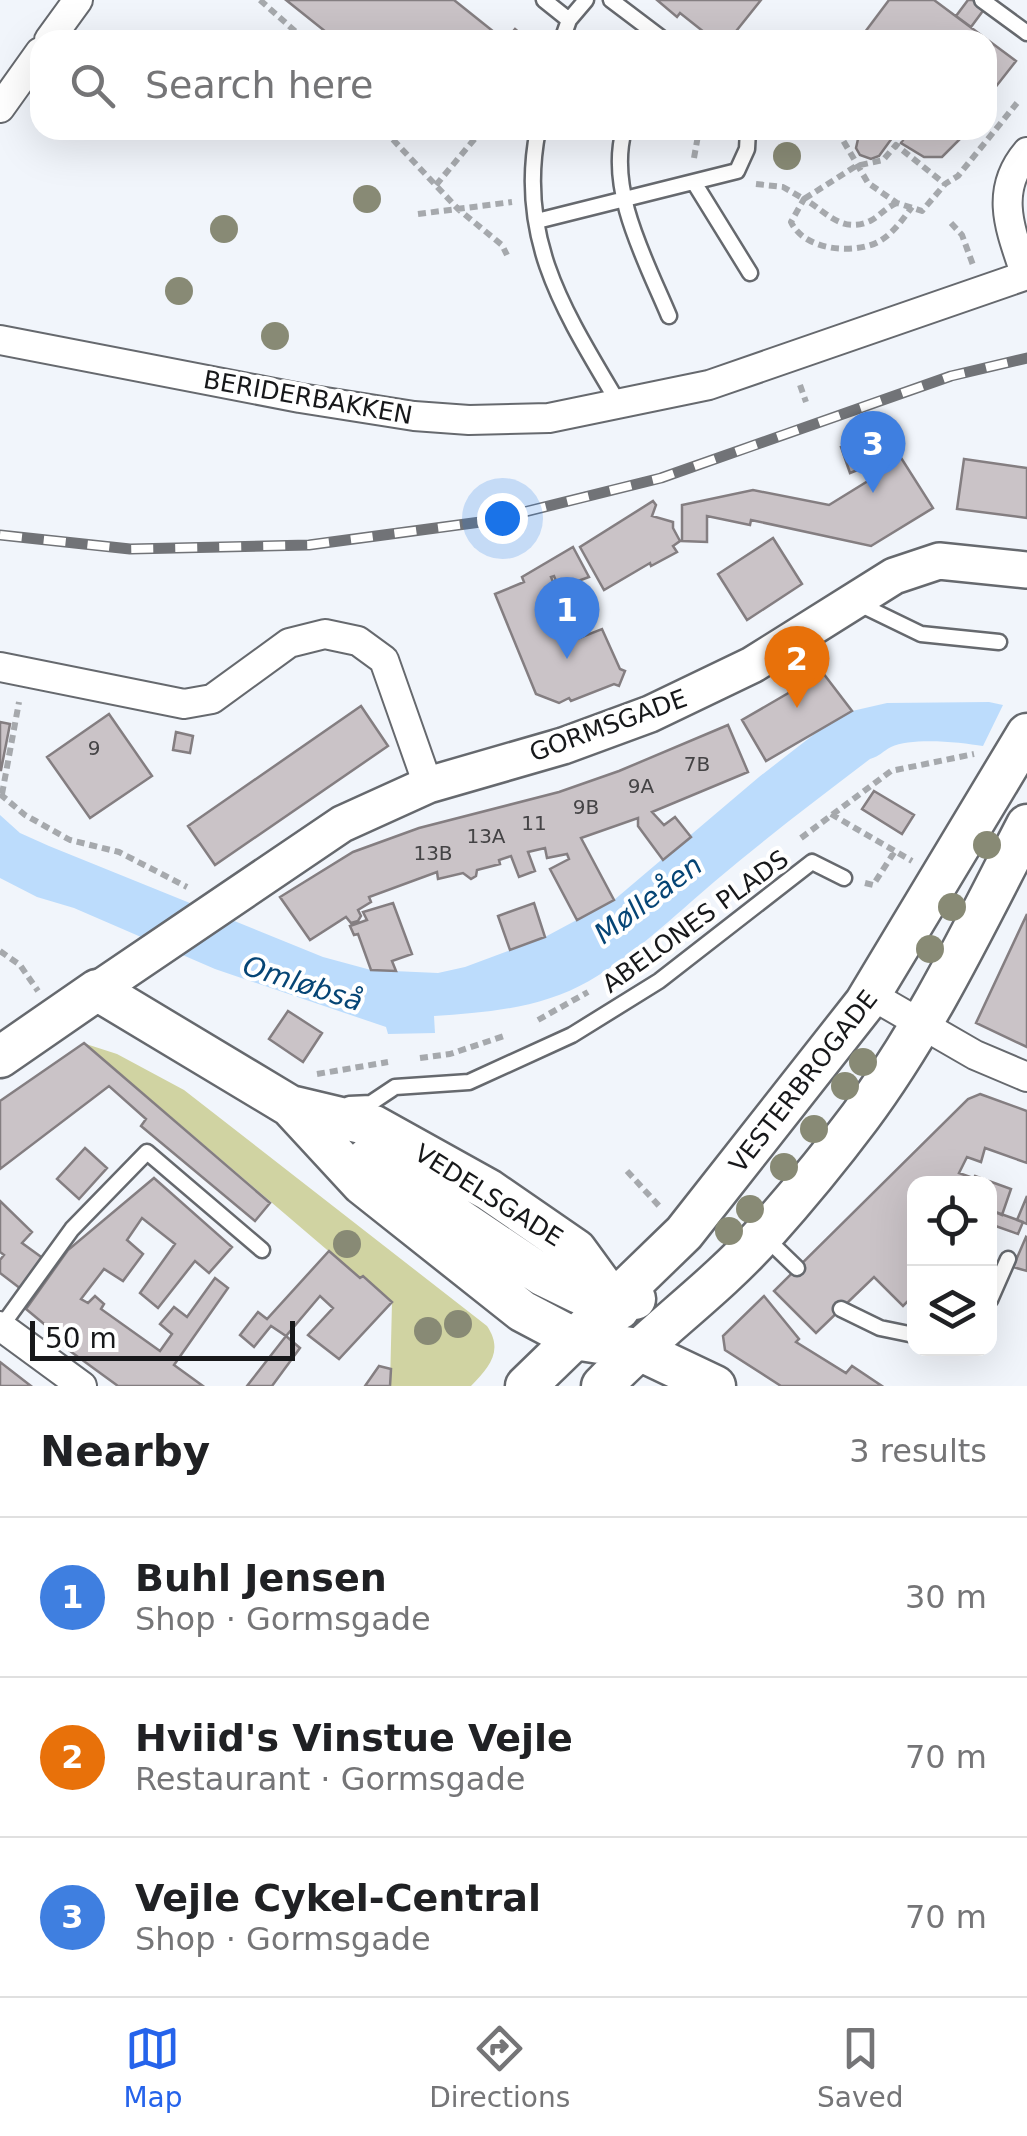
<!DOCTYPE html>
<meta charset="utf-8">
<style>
body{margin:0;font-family:"DejaVu Sans",sans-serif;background:#f2f2f2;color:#202124}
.controls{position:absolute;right:30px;bottom:30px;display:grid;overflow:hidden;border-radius:20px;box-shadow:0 10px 40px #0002}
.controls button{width:90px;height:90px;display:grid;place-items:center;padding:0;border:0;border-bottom:2px solid #e0e0e0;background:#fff;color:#202124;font:50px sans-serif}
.scale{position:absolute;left:30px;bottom:25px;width:265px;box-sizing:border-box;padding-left:10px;border:5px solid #17181a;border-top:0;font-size:28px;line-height:35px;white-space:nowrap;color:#17181a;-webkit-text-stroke:8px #fff;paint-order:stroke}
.you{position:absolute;left:502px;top:518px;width:35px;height:35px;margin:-25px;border:8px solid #fff;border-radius:50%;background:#1a73e8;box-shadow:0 0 0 15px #1a73e833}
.badge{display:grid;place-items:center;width:65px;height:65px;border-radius:50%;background:#2563eb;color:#fff;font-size:32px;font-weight:700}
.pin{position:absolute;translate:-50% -82px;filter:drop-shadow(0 2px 5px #0008)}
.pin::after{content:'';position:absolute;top:52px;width:35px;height:30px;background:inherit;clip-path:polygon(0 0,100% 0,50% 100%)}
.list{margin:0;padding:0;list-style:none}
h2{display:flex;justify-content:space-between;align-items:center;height:130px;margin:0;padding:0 40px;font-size:42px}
h2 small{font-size:32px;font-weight:400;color:#757577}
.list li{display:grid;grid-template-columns:65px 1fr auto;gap:30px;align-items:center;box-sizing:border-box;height:160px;padding:0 40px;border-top:2px solid #e0e0e0}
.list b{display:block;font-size:38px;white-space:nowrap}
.list p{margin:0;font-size:32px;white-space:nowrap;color:#757577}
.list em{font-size:32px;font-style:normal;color:#757577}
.icon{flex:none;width:55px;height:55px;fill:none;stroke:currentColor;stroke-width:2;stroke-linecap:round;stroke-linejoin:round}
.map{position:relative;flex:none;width:1027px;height:1386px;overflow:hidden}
.search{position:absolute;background:#fff;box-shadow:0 10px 40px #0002;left:30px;right:30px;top:30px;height:110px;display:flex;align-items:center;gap:25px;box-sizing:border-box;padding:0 35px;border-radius:30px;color:#757577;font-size:38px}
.sheet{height:610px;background:#fff}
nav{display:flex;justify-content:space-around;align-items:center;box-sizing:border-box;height:140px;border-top:2px solid #e0e0e0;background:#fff;font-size:28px;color:#757577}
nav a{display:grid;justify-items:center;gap:5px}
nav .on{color:#2563eb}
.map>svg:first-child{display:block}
.green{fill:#d0d3a2}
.water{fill:#bcdcfc}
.building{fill:#cac3c7;stroke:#847e81;stroke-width:2.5}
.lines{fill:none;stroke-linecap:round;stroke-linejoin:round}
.service-casing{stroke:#66696e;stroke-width:19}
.minor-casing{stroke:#66696e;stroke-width:32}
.tertiary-casing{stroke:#66696e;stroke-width:40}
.secondary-casing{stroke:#66696e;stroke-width:45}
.path{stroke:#a6a9ad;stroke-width:6;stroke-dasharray:8 5;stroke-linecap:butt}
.service{stroke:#fff;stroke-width:14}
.minor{stroke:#fff;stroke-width:28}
.tertiary{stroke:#fff;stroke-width:35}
.secondary{stroke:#fff;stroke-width:40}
.rail-casing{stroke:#717377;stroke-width:11}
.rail{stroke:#fff;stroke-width:8;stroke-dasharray:22;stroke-linecap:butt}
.tree{fill:#888a75}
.labels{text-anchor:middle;stroke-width:8;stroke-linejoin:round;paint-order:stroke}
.number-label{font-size:20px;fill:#444345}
.street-label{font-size:25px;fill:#17181a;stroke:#fff}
.water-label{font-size:28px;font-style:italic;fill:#064575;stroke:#fff}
</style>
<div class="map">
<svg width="1027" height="1386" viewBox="0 0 1027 1386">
<rect width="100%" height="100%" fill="#f1f5fb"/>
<!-- green -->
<path class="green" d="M 86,1044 L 117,1054 L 184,1090 L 487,1326 C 504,1351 489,1367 471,1386 L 390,1386 L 392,1302 L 364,1276 L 360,1278 Z"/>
<!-- water -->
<path class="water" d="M 989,702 L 1003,705 L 983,746 C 960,742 912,737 891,747 C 883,751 880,756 870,759 C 817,799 765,839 714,882 C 674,916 634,955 589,981 C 542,1008 486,1013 434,1016 L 435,1033 L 388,1034 L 386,1027 L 215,969 L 74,908 L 37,897 L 0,878 L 0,815 L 20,833 L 49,846 L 323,957 L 371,970 L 438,973 L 465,967 L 545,937 L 614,900 L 759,777 L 817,732 L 852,711 L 887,703 Z"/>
<!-- building -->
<path class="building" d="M 286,0 L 454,0 L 504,40 L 336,40 Z
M 657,0 L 761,0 L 729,40 L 714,40 L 680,13 L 677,17 Z
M 889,0 L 934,0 L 1016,61 L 987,98 L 987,40 L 859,40 Z
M 968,0 L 991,0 L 971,27 L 956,16 Z
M 515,29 L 528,40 L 506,40 Z
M 865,130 L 962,130 L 964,135 L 942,157 L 924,157 L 901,143 L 903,140 L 895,134 L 879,156 L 871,159 L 860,155 L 856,148 L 858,139 Z
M 884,431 L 933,508 L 871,546 L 751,520 L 750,525 L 707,516 L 707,542 L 682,541 L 682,505 L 753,490 L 829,505 L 876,476 L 870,465 L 850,473 L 841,447 Z
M 964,459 L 1027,468 L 1027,518 L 957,509 Z
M 653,501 L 656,505 L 652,516 L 673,522 L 673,528 L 680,541 L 673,546 L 677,552 L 651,566 L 650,563 L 604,590 L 580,547 Z
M 773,538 L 802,584 L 747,620 L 718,574 Z
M 573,547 L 589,577 L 559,588 L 554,576 L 551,577 L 577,639 L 602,629 L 620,669 L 625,671 L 619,686 L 614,684 L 571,701 L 569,698 L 559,703 L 536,694 L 495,594 L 524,582 L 522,577 Z
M 823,673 L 852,711 L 766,761 L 742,720 Z
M 361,706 L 388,746 L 215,865 L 188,826 Z
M 109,714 L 152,776 L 90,818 L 47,757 Z
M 0,722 L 10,724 L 1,770 L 0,770 Z
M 728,725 L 748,772 L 652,812 L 664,825 L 675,817 L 691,837 L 663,860 L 638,826 L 638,818 L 581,838 L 614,900 L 577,920 L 550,869 L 569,859 L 567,854 L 547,858 L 545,848 L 528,852 L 535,871 L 519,877 L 511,856 L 499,860 L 500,864 L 477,870 L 476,876 L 471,879 L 463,873 L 438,879 L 437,872 L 369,897 L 371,902 L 358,910 L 361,916 L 358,921 L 351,923 L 346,917 L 310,940 L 280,897 L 353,852 L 419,828 L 559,792 L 619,771 Z
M 176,732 L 193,736 L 190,753 L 173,750 Z
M 874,791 L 914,815 L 902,834 L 862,809 Z
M 393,903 L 412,954 L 392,961 L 396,971 L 371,970 L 358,934 L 354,935 L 350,926 L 367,920 L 363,912 Z
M 534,903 L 545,937 L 510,950 L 498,916 Z
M 1027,914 L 1027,1047 L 976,1023 Z
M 288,1011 L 322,1033 L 303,1062 L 269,1039 Z
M 84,1043 L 270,1203 L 255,1221 L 141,1126 L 146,1119 L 109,1086 L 0,1169 L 0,1101 Z
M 980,1094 L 1027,1111 L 1027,1163 L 985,1148 L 981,1162 L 967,1157 L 959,1173 L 973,1178 L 966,1184 L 914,1184 L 914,1295 L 903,1306 L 874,1277 L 816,1333 L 774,1291 L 968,1099 Z
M 85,1148 L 107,1168 L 79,1199 L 57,1179 Z
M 975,1176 L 1011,1189 L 1002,1215 L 990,1210 L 990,1184 L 972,1184 Z
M 154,1178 L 232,1247 L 209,1273 L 195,1261 L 158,1308 L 140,1293 L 175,1244 L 142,1218 L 127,1240 L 143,1254 L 123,1281 L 104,1269 L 81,1299 L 88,1303 L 95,1296 L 104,1304 L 101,1309 L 160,1351 L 172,1334 L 160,1324 L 174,1307 L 187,1317 L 215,1278 L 228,1288 L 174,1365 L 203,1386 L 118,1386 L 52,1338 L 55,1333 L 26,1309 L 68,1250 Z
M 1027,1196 L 1027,1224 L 1017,1220 Z
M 0,1201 L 32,1232 L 22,1243 L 44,1259 L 21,1289 L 0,1273 L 0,1260 L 4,1255 L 0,1252 Z
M 990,1210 L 1023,1222 L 1018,1234 L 990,1224 Z
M 1026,1237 L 1027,1238 L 1027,1271 L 1013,1267 Z
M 329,1251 L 360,1278 L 363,1276 L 392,1302 L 339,1359 L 308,1335 L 333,1308 L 320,1296 L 286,1336 L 271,1326 L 254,1347 L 240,1335 L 258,1312 L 267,1319 Z
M 764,1296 L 799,1339 L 796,1342 L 846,1373 L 852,1366 L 882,1386 L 781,1386 L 725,1350 L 723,1336 Z
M 286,1336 L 300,1348 L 272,1386 L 247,1386 Z
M 0,1362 L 31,1386 L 0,1386 Z
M 379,1366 L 391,1369 L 390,1386 L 365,1386 Z"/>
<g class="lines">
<defs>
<path id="service" d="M 544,0 L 569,20
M 611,0 L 664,40
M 982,0 L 1027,33
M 562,40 L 569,20 L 586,0
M 538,130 C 516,240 566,314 619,404
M 624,130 C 607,191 646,261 669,316
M 695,184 L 750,273
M 537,221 L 737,171 L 747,149 L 748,130
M 855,602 L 921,634 L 999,642
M 349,1104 L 371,1103 L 395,1087 L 469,1082 L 572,1035 L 659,981 L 812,862 L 844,878
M 767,1239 L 797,1268
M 990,1300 L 1008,1259
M 841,1309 L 880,1328 L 914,1335
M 1,1327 L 72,1229 L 147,1152 L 262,1250"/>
<path id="minor" d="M 49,40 L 78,0
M 0,108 L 40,52
M 1026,276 C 1011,231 993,192 1027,152
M 0,340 L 300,398 L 414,416 L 469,420 L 549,418 L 709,385 L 1027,275
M 0,667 L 184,704 L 212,699 L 289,643 L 325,634 L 358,641 L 384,660 L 428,785
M 871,995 L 975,1055 L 1027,1077
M 0,1326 L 82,1386"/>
<path id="tertiary" d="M 97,990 L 342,824 L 428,785 L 563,746 L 650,714 L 752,665 L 894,576 L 939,561 L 1027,570"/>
<path id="secondary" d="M 0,1057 L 97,990 L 290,1106 L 362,1184 L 522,1311 L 575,1339 L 637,1349 L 715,1386
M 290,1106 L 374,1126 L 489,1190 L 576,1250 L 619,1309
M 368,1158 L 542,1275 L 579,1293 L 615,1300 L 635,1299
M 526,1386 L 684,1233 L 865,1003 L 1027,734
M 602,1386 C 653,1332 714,1290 763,1235 C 797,1197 830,1157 860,1117 C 927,1027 976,923 1027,825"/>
</defs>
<!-- service casing -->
<use href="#service" class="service-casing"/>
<!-- minor casing -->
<use href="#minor" class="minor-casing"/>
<!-- tertiary casing -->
<use href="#tertiary" class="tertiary-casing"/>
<!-- secondary casing -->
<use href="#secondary" class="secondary-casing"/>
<!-- path -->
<path class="path" d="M 260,0 L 305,40
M 384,130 L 458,209 L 502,245 L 507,255
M 837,130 L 868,183 L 897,203 L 922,211 L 945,184 L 958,176 L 1017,103
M 354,131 L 354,130
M 694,158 L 699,130
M 756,184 L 783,187 L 804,199 L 856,166 L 883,160 L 896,145 L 945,184
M 436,185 L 482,130
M 897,203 C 886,207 880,216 870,221 C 841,234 826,211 804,199 L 791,222 C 804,250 852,255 878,242 C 893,234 902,220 912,207
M 418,214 L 512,202
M 951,223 L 962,235 L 973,265
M 800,385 L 806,402
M 0,794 L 25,815 L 70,840 L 119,852 L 187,887
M 2,794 L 19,702
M 831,814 L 912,861
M 801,838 L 891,771 L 974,754
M 865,883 L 873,885 L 895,851
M 0,951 L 20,965 L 38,991
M 538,1020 L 588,992
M 420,1058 L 450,1054 L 504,1036
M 317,1074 L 388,1062
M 627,1171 L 660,1207"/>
<!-- service -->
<use href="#service" class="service"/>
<!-- minor -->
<use href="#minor" class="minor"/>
<!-- tertiary -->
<use href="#tertiary" class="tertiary"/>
<!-- secondary -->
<use href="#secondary" class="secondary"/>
<defs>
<path id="rail" d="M 0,535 L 130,549 L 309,545 L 488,521 L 661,478 L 951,376 L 1027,358"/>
</defs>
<!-- rail casing -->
<use href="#rail" class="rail-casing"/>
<!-- rail -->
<use href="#rail" class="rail"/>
</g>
<!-- trees -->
<g class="tree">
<circle cx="787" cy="156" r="14"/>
<circle cx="367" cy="199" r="14"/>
<circle cx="224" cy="229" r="14"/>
<circle cx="179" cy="291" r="14"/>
<circle cx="275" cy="336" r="14"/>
<circle cx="987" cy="845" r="14"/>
<circle cx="952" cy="907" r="14"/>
<circle cx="930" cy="949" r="14"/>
<circle cx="863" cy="1062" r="14"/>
<circle cx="845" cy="1086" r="14"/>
<circle cx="814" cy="1129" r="14"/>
<circle cx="784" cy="1167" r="14"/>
<circle cx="750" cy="1209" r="14"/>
<circle cx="729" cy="1231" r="14"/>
<circle cx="347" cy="1244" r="14"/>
<circle cx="458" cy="1324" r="14"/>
<circle cx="428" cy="1331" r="14"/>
</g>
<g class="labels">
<!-- number labels -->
<g class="number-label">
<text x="94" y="755">9</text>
<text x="697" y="771">7B</text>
<text x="641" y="793">9A</text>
<text x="586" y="814">9B</text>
<text x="534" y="830">11</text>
<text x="486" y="843">13A</text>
<text x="433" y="860">13B</text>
</g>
<!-- street labels -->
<g class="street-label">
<text transform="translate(308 397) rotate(10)" y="9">BERIDERBAKKEN</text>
<text transform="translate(608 725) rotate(-20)" y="9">GORMSGADE</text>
<text transform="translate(695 921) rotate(-36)" y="9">ABELONES PLADS</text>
<text transform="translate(803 1081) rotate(-52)" y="9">VESTERBROGADE</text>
<text transform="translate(489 1195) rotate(32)" y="9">VEDELSGADE</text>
</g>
<!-- water labels -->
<g class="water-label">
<text transform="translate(648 899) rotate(-37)" y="10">Mølleåen</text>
<text transform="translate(303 983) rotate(18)" y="10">Omløbså</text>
</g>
</g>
</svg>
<div class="controls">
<button><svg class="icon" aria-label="locate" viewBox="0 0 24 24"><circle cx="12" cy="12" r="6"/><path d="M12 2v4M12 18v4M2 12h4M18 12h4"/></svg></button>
<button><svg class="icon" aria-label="layers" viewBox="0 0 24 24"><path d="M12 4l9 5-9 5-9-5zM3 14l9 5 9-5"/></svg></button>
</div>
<div class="scale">50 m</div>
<div class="you"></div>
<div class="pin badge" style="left:567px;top:659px;background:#3f7fe0">1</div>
<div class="pin badge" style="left:797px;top:708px;background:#e8710a">2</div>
<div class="pin badge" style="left:873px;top:493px;background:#3f7fe0">3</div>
<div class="search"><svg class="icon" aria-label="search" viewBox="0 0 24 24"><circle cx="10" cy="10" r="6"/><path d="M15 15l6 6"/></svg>Search here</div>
</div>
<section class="sheet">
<h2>Nearby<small>3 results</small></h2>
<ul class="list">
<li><span class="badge" style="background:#3f7fe0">1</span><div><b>Buhl Jensen</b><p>Shop · Gormsgade</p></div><em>30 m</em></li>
<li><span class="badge" style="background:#e8710a">2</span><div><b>Hviid's Vinstue Vejle</b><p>Restaurant · Gormsgade</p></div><em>70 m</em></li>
<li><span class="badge" style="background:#3f7fe0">3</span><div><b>Vejle Cykel-Central</b><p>Shop · Gormsgade</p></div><em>70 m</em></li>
</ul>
</section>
<nav>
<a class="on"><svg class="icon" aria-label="map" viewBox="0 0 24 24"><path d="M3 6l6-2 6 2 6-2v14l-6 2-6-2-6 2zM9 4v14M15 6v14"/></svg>Map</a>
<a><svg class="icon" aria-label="directions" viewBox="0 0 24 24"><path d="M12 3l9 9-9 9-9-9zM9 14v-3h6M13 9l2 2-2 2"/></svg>Directions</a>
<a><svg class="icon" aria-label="saved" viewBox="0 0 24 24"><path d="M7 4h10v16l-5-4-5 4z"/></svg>Saved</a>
</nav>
